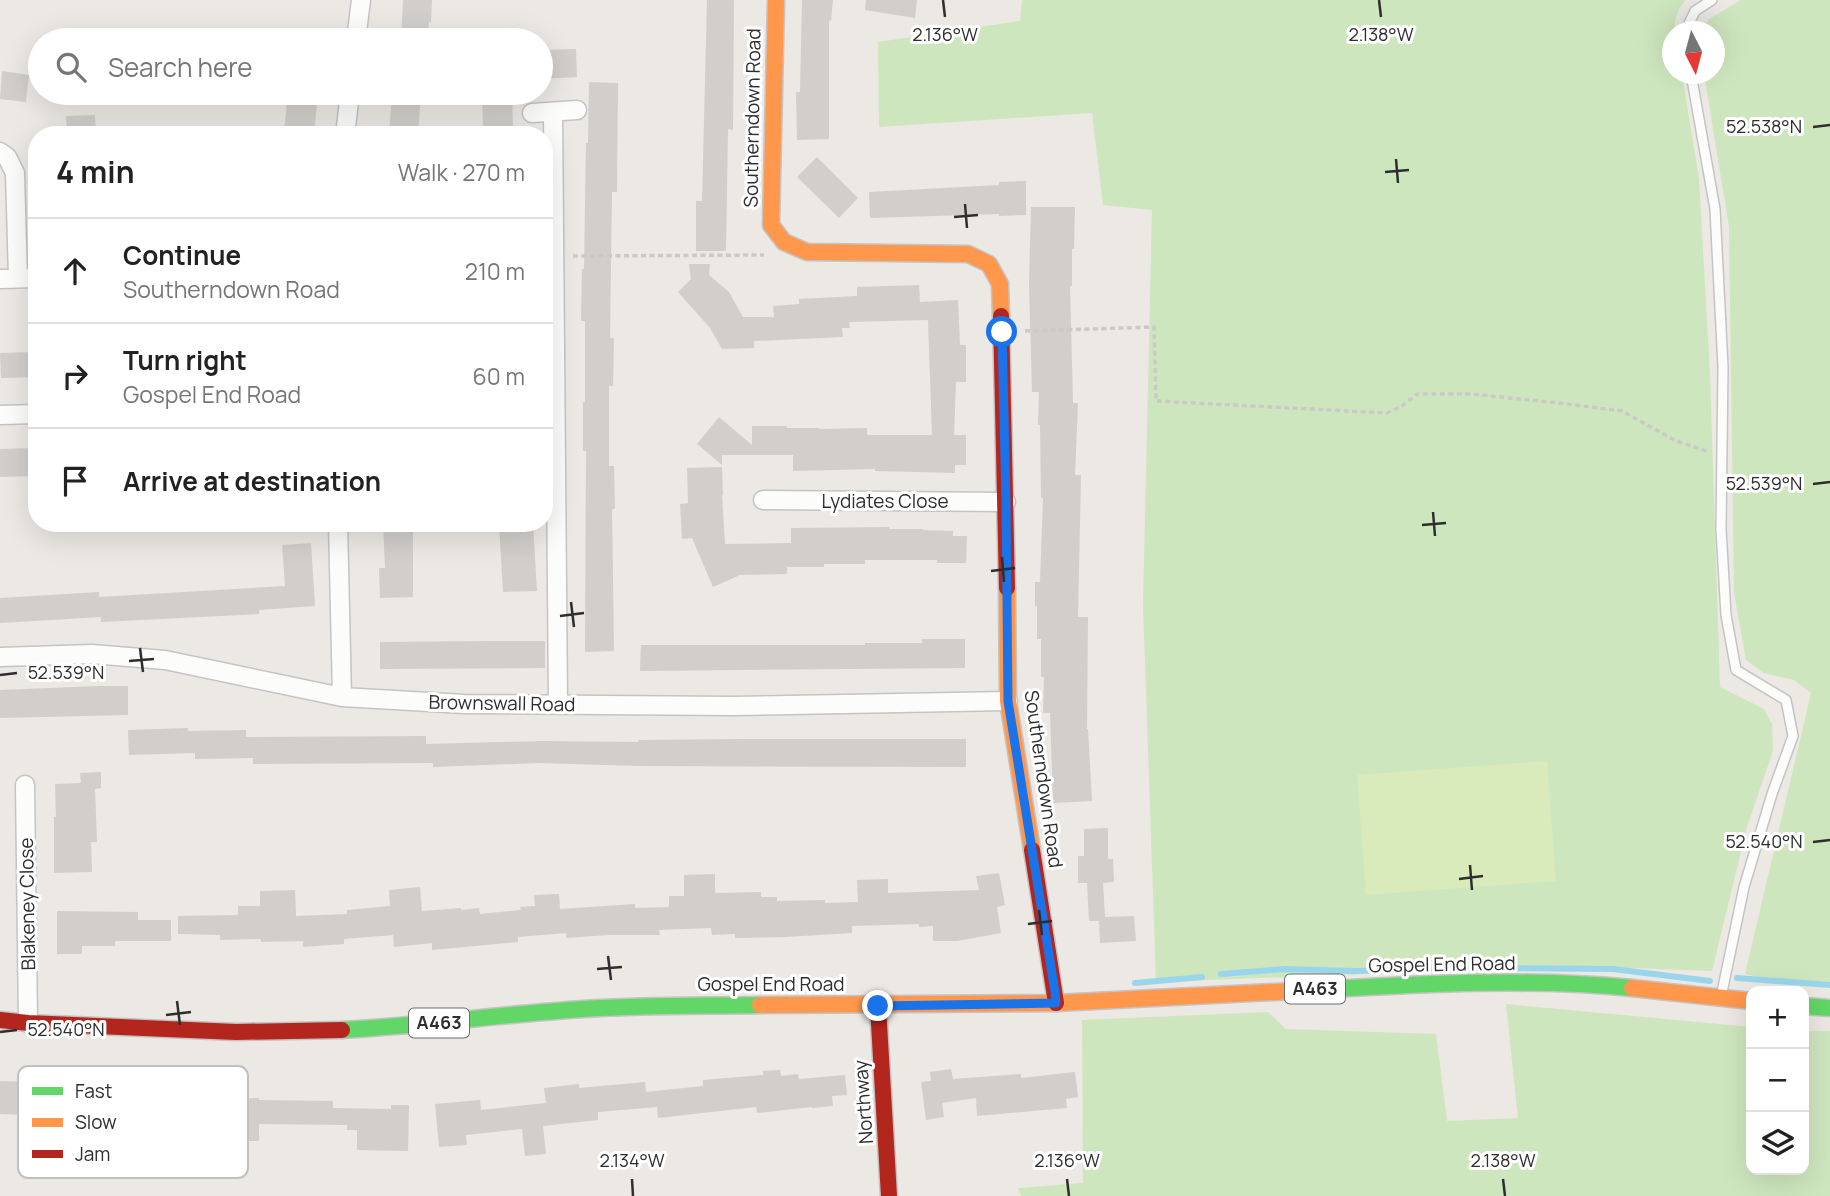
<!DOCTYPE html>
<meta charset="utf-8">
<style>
body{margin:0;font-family:Manrope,sans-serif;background:#f2f2f2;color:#222}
.controls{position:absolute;right:21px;bottom:21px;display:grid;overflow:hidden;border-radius:14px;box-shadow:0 7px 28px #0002}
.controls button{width:63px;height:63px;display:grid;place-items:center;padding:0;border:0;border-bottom:2px solid #e0e0e0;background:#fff;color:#222;font:35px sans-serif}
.compass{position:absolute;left:1662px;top:21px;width:63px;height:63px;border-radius:50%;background:#fff;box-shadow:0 7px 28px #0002;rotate:174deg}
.stop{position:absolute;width:21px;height:21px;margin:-16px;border:5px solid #1a73e8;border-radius:50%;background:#fff}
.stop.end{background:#1a73e8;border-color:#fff;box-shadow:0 2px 7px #0008}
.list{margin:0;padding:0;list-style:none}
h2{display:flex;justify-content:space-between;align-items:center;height:91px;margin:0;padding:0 28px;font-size:30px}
h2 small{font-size:23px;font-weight:400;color:#767676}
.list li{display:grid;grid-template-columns:46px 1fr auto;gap:21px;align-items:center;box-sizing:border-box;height:105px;padding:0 28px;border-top:2px solid #e0e0e0}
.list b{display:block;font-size:26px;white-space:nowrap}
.list p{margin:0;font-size:23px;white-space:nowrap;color:#767676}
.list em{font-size:23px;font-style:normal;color:#767676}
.icon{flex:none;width:38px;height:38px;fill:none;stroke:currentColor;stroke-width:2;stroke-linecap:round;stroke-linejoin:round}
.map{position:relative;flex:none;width:1830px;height:1196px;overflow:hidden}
.search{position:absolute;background:#fff;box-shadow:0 7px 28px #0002;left:28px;top:28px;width:525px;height:77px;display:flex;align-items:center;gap:18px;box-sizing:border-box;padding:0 24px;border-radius:38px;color:#767676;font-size:26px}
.panel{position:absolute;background:#fff;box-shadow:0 7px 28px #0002;left:28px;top:126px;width:525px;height:406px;border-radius:28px}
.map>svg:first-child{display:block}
.green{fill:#cee6be}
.pitch{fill:#d9eabb}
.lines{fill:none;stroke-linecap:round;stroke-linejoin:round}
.stream{stroke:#99d6ec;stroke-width:6}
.building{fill:#d1cecb}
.lane-casing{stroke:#c5c4c5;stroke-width:12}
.street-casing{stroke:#c5c4c5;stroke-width:21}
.fast-casing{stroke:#c5c4c5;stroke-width:19}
.slow-casing{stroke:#c5c4c5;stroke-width:19}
.jam-casing{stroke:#c5c4c5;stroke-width:19}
.path{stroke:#c9c9c8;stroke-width:3.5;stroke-dasharray:5 3.5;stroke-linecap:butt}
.lane{stroke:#fcfcfb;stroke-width:9}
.street{stroke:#fcfcfb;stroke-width:18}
.fast{stroke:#63d668;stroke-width:16}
.slow{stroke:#ff974d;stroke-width:16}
.jam{stroke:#b3261e;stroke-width:16}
.route{stroke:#1a73e8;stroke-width:9}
.ticks{fill:none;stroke:#2e2e2e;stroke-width:2.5}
.labels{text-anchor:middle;stroke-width:6;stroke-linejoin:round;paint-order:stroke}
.shield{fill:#fff;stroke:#6d6d6d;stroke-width:2}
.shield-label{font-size:18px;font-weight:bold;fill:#2e2e2e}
.street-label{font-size:19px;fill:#2e2e2e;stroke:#fff}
.key{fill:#fff;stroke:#c0c0c0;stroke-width:2}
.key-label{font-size:19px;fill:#2e2e2e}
.ticks-label{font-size:18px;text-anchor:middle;fill:#2e2e2e;stroke:#fff;stroke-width:6;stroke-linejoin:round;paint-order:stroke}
</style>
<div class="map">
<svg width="1830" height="1196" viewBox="0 0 1830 1196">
<rect width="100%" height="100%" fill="#ece8e4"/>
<!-- green -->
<path class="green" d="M 1022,0 L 1686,0 C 1679,6 1673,21 1675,31 L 1672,32 L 1672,74 L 1682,74 L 1699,179 L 1710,373 L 1720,687 L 1764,709 L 1772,724 L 1773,751 L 1747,827 L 1712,971 L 1575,966 L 1156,982 L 1143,605 L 1152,210 L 1103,205 L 1092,113 L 879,127 L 878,42 L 1020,21 Z
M 1741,0 L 1830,0 L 1830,985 L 1797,985 L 1745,974 L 1811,693 L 1794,680 L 1764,673 L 1746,660 L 1734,593 L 1729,227 L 1704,74 L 1714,74 L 1714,32 L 1702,31 L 1709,19 Z
M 1506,1004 L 1751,1027 L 1751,1170 L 1804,1170 L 1804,1031 L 1830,1031 L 1830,1196 L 1021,1196 L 1018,1188 L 1083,1183 L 1082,1020 L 1268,1012 L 1286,1029 L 1436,1034 L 1447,1121 L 1518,1118 Z"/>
<!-- pitch -->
<path class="pitch" d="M 1547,761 L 1556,881 L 1366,895 L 1357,775 Z"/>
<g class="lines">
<!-- stream -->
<path class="stream" d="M 1221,974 L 1285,969 L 1353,971 L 1480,968 L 1613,969 L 1710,981
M 1737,978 L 1830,985
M 1135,983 L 1202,977"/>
</g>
<!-- building -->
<path class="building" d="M 403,0 L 432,0 L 431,22 L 429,22 L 428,40 L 401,40 Z
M 707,0 L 734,0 L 733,130 L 728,129 L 726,251 L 696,251 L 696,201 L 702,201 Z
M 802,0 L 833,0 L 831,21 L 829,20 L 829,139 L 797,140 L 796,92 L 800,92 Z
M 866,0 L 917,0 L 915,18 L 865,10 Z
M 576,49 L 577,77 L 541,79 L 541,50 Z
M 2,71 L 29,75 L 26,102 L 0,99 Z
M 589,82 L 618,83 L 617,192 L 612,192 L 610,338 L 614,338 L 613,386 L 609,386 L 609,466 L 614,466 L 615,509 L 612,509 L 614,651 L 585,652 L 586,451 L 583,451 L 583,402 L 585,402 L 585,321 L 581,321 L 582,269 L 584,269 L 586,143 L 588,143 Z
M 288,93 L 318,93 L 314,134 L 284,131 Z
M 392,93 L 421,93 L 418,135 L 389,135 Z
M 482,93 L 512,93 L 513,127 L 483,128 Z
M 95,115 L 96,135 L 67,135 L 66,116 Z
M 817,157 L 858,198 L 839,218 L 797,177 Z
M 1026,181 L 1026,215 L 999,216 L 999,214 L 870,218 L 869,192 L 999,185 L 999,182 Z
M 1031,207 L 1075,207 L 1074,249 L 1072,249 L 1072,286 L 1070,286 L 1073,403 L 1078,403 L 1075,475 L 1081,475 L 1078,617 L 1088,617 L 1087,729 L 1088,729 L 1092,801 L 1053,803 L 1050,713 L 1043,713 L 1044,677 L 1041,677 L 1041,639 L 1037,639 L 1037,606 L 1035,606 L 1035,582 L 1040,582 L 1043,498 L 1041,498 L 1040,425 L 1038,425 L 1039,392 L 1032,392 L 1029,284 Z
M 689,264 L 710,264 L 709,275 L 729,292 L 743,317 L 774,317 L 773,306 L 799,304 L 799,299 L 857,296 L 857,287 L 919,285 L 920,302 L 958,300 L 960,345 L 966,345 L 966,382 L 956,382 L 954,435 L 966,435 L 966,465 L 955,465 L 955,473 L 875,471 L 875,469 L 793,471 L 793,455 L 722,455 L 722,465 L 697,444 L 719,417 L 752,445 L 752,426 L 787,426 L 787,428 L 819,428 L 819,429 L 867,428 L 867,435 L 932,435 L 928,320 L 849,322 L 850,328 L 842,328 L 843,337 L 754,341 L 754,348 L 722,349 L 710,328 L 678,292 L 691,279 Z
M 37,352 L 37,377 L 1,378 L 0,353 Z
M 37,448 L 37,476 L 0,477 L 0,449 Z
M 722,467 L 723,495 L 722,495 L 725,544 L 791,543 L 791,528 L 889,527 L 889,529 L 923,529 L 923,530 L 953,531 L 953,536 L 967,536 L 966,563 L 937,563 L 937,560 L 865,560 L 865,564 L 824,564 L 824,567 L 787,567 L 787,574 L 740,575 L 713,587 L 692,538 L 682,539 L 680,504 L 688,503 L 687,468 Z
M 383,523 L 413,523 L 413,597 L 380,598 L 379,568 L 385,568 Z
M 533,523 L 537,591 L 503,592 L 499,525 Z
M 311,543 L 315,606 L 259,610 L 259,614 L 101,622 L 101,617 L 0,623 L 0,598 L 99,592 L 99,597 L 285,586 L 282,545 Z
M 922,639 L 965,639 L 965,668 L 640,671 L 641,645 L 865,645 L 865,643 L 922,643 Z
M 491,641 L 545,641 L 545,668 L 380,669 L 380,642 Z
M 98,686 L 128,686 L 128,715 L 0,718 L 0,690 Z
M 188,728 L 188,731 L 246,730 L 246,737 L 426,736 L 426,744 L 542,741 L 638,742 L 638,740 L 745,739 L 966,739 L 966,767 L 638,766 L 540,763 L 433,767 L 433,763 L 253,764 L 253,758 L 195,759 L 195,753 L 129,755 L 128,730 Z
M 101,772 L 101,788 L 95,789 L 97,842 L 91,842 L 92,872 L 54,873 L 54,817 L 56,817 L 55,784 L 81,783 L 80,773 Z
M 1108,828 L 1108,859 L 1113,859 L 1114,882 L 1103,883 L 1105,917 L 1134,916 L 1136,941 L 1100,943 L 1099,921 L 1089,921 L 1087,883 L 1078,883 L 1078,856 L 1084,856 L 1084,829 Z
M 999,873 L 1005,905 L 997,907 L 1001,933 L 957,941 L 933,941 L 933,926 L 919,927 L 919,924 L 852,926 L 852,933 L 785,937 L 735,938 L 735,934 L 712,935 L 711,928 L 659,930 L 660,935 L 609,935 L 566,938 L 566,933 L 518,937 L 518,942 L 432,950 L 432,943 L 394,947 L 393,935 L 344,939 L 344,944 L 303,947 L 303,941 L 261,942 L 261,939 L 220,940 L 220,935 L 178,934 L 178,916 L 238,915 L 238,906 L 260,906 L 260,891 L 295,890 L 296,916 L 347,914 L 347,910 L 390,906 L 389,890 L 420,887 L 422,911 L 461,908 L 461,910 L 479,908 L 480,914 L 521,910 L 520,907 L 535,906 L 534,895 L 559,894 L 560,909 L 635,904 L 635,908 L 669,907 L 669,896 L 684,896 L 684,875 L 715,874 L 715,893 L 761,892 L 761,897 L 777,897 L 777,901 L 825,900 L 825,903 L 858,902 L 857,880 L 888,879 L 888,893 L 979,890 L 976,876 Z
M 57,911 L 138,912 L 138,920 L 171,920 L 171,941 L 115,941 L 115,946 L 82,946 L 82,954 L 57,954 Z
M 951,1069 L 953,1079 L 1021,1074 L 1021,1078 L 1075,1072 L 1078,1097 L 1066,1099 L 1067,1108 L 977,1116 L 976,1098 L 942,1103 L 944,1117 L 926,1120 L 921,1082 L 931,1081 L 930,1072 Z
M 780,1070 L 781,1076 L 798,1074 L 799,1079 L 845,1075 L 847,1095 L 832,1096 L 833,1106 L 812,1108 L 812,1107 L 757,1113 L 756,1107 L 658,1118 L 657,1107 L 598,1112 L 598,1120 L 543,1126 L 546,1154 L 525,1156 L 522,1129 L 466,1135 L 467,1145 L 439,1147 L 435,1104 L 480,1100 L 481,1110 L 546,1103 L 544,1088 L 579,1084 L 579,1088 L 645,1082 L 646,1092 L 703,1086 L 703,1080 L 763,1075 L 763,1071 Z
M 0,1081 L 63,1083 L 62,1087 L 137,1091 L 137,1096 L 209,1100 L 259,1098 L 259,1100 L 333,1101 L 333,1108 L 391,1109 L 391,1105 L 409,1105 L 408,1151 L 357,1150 L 357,1130 L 347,1130 L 347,1125 L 259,1124 L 259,1141 L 209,1141 L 209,1122 L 166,1119 L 165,1131 L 144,1130 L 145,1120 L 0,1114 Z"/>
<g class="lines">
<defs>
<path id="lane" d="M 1685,32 L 1695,11 L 1712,0
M 1691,74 L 1715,209 L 1723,367 L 1721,529 L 1726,615 L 1736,670 L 1786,700 L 1793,736 L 1772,794 L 1744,887 L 1722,992"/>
<path id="street" d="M 356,40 L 361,0
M 532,113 L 577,110
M 553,113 L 558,705
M 345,135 L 350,93
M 0,152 L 7,157 L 15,173 L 18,278
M 0,279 L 37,278
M 0,415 L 37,414
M 763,500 L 1006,502
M 338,523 L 342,697
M 0,657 L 92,654 L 165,660 L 342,697 L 464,704 L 732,706 L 1008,701
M 25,785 L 28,1023"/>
<path id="fast" d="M 1294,991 C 1406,985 1520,977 1632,988
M 1804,1006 L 1830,1008
M 342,1030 C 422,1026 502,1014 583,1009 C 642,1005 701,1006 760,1005"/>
<path id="slow" d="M 776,0 L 771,225 L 784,242 L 807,252 L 968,254 L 989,264 L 1000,284 L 1001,316
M 1007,588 L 1008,701 L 1032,850
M 1632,988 L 1751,1001
M 760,1005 L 1056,1003 L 1294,991"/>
<path id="jam" d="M 1001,316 L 1007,588
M 1032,850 L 1056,1003
M 878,1006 L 889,1196
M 0,1020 L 28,1023 L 236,1032 L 342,1030"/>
</defs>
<!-- lane casing -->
<use href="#lane" class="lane-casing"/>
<!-- street casing -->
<use href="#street" class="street-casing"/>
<!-- fast casing -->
<use href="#fast" class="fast-casing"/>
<!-- slow casing -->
<use href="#slow" class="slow-casing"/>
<!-- jam casing -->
<use href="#jam" class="jam-casing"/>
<!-- path -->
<path class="path" d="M 573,256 L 764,255
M 1025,331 L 1154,327 L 1156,401 L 1387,413 L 1402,406 L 1417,394 L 1472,394 L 1559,403 L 1622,411 L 1676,441 L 1709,452"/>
<!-- lane -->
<use href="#lane" class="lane"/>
<!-- street -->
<use href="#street" class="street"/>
<!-- fast -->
<use href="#fast" class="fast"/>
<!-- slow -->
<use href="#slow" class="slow"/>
<!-- jam -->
<use href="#jam" class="jam"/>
</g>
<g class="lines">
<!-- route -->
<path class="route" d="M 878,1006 L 1056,1003 L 1055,992 L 1008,701 L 1006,502 L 1002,332"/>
</g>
<!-- ticks -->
<path class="ticks" d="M 943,0 L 945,17M 1379,0 L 1381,17M 1813,127 L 1830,125M 1396,159 L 1398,183M 1385,172 L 1409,170M 965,204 L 967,228M 954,217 L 978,215M 1813,484 L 1830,482M 1433,512 L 1435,536M 1422,525 L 1446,523M 1002,557 L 1004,582M 991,571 L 1015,568M 571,602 L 574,627M 560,616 L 584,613M 140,648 L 143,672M 129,661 L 154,659M 0,675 L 17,673M 1813,842 L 1830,840M 1470,865 L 1472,890M 1459,879 L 1483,876M 1039,910 L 1042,935M 1028,924 L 1052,921M 608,956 L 611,980M 597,969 L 622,967M 177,1001 L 180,1025M 166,1015 L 191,1012M 0,1032 L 17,1030M 632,1179 L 633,1196M 1067,1179 L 1069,1196M 1503,1179 L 1505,1196"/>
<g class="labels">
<!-- shield labels -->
<g class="shield">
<rect x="1285" y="974.5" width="60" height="29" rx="5"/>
<rect x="409" y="1008.5" width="60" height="29" rx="5"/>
</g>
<g class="shield-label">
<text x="1315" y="995">A463</text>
<text x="439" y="1029">A463</text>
</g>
<!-- street labels -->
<g class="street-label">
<text transform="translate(752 118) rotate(-89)" y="7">Southerndown Road</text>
<text x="885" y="508">Lydiates Close</text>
<text transform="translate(502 703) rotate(1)" y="7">Brownswall Road</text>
<text transform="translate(1044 779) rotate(82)" y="7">Southerndown Road</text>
<text transform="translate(27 904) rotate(-91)" y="7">Blakeney Close</text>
<text transform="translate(1442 964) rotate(-1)" y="7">Gospel End Road</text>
<text x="771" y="991">Gospel End Road</text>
<text transform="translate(863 1102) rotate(-94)" y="7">Northway</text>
</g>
</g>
<!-- legend -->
<rect x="18" y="1066" width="230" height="112" rx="10" class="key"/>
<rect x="32" y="1087" width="31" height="8" fill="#63d668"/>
<rect x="32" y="1118" width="31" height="9" fill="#ff974d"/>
<rect x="32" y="1150" width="31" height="8" fill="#b3261e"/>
<g class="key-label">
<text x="75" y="1098">Fast</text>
<text x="75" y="1129">Slow</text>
<text x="75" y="1161">Jam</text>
</g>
<g class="ticks-label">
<text x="945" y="41">2.136°W</text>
<text x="1381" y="41">2.138°W</text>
<text x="1764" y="133">52.538°N</text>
<text x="1764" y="490">52.539°N</text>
<text x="66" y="679">52.539°N</text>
<text x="1764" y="848">52.540°N</text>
<text x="66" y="1036">52.540°N</text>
<text x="632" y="1167">2.134°W</text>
<text x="1067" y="1167">2.136°W</text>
<text x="1503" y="1167">2.138°W</text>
</g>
</svg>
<div class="controls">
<button>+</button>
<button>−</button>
<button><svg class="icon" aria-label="layers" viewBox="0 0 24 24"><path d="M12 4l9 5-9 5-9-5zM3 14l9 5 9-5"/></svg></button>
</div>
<svg class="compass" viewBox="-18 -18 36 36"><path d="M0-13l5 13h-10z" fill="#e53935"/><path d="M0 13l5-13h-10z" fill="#767676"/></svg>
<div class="stop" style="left:1002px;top:332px"></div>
<div class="stop end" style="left:878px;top:1006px"></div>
<div class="search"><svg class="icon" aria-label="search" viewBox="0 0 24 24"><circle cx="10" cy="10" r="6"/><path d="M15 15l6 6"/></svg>Search here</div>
<section class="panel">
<h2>4 min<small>Walk · 270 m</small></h2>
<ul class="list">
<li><svg class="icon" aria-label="ahead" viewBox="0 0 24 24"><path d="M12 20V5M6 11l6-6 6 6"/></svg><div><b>Continue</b><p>Southerndown Road</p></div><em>210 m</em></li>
<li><svg class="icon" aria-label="right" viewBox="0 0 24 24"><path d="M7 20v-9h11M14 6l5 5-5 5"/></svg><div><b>Turn right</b><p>Gospel End Road</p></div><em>60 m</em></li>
<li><svg class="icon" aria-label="arrive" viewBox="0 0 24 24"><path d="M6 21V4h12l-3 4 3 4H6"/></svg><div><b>Arrive at destination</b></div></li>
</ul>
</section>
</div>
